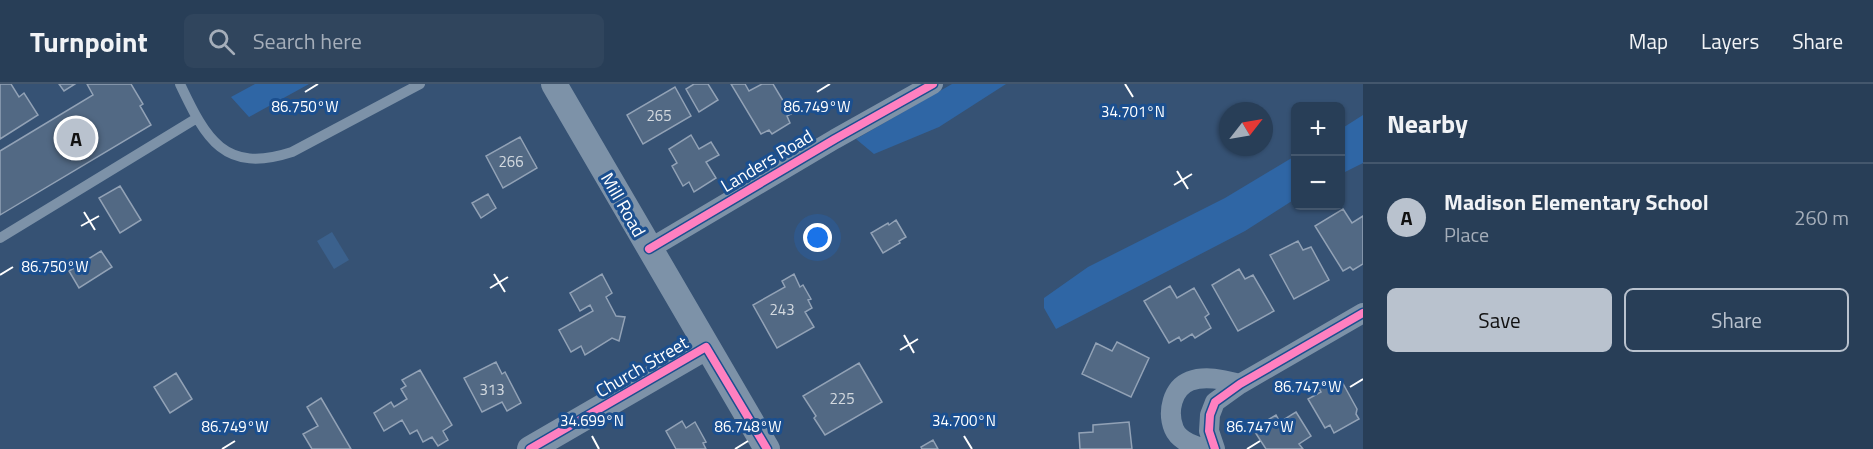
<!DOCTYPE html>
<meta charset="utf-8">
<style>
body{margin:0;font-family:"Titillium Web",sans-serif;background:#30455d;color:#f1f3f6}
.controls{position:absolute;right:18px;top:18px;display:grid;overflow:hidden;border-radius:9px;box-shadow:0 2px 4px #0004}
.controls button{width:54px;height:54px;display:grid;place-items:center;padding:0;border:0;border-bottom:2px solid #44576d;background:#283e57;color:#f1f3f6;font:30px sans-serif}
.compass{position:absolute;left:1219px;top:18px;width:54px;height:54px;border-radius:50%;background:#283e57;box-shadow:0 2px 4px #0004;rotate:59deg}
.you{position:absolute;left:818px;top:154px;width:21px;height:21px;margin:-15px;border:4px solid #fff;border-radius:50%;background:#1a73e8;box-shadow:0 0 0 9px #1a73e833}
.badge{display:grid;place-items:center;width:39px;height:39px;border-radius:50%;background:#b9c2ce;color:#111;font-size:20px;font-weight:700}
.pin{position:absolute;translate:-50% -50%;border:3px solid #fff;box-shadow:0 2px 6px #0006}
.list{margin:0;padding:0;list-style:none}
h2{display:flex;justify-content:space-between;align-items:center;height:78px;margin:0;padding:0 24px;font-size:26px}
h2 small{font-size:20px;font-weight:400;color:#a5aeba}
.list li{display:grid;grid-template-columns:39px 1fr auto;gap:18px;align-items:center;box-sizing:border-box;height:108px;padding:0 24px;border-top:2px solid #44576d}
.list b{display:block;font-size:22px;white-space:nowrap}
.list p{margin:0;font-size:20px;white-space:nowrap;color:#a5aeba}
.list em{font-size:20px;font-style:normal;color:#a5aeba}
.actions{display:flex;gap:12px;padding:18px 24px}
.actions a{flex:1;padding:14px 0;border:2px solid #b9c2ce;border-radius:9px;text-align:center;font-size:21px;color:#b9c2ce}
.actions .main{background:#b9c2ce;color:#111}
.icon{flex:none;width:33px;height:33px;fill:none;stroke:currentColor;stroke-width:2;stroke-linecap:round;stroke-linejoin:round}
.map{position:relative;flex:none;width:1363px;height:365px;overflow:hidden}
header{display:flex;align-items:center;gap:36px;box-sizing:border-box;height:84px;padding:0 30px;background:#283e57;border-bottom:2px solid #44576d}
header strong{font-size:28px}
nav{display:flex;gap:33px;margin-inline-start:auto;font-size:21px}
.search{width:420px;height:54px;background:#30455d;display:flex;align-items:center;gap:15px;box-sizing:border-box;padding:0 21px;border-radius:9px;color:#a5aeba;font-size:22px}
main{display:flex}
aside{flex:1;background:#283e57}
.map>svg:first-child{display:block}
.green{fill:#2f66a5}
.water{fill:#3b618d}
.building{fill:#526984;stroke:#92a2b6;stroke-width:1.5}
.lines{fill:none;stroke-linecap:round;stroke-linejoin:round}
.service{stroke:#7d92a8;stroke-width:10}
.minor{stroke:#7d92a8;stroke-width:20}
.tertiary{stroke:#7d92a8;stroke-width:26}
.cycleway-casing{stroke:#1b4f8f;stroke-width:11}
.cycleway{stroke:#ff80c0;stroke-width:8}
.ticks{fill:none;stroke:#fff;stroke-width:2}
.labels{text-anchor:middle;stroke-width:6;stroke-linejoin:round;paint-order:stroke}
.number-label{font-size:15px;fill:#d4dae0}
.street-label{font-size:18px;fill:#fff;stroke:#1b4f8f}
.ticks-label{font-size:15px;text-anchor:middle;fill:#fff;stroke:#1b4f8f;stroke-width:6;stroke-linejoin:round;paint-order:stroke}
</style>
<header>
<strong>Turnpoint</strong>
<div class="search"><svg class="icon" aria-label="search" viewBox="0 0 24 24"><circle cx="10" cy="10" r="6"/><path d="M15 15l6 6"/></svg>Search here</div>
<nav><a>Map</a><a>Layers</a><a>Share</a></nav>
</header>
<main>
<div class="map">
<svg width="1363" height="365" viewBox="0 0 1363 365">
<rect width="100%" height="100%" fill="#365274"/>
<!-- green -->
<path class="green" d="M 255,0 L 309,0 L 249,33 L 231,13 Z
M 952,0 L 1006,0 L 939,43 L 874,70 L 856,55 Z
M 1363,31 L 1363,79 L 1341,90 L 1341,45 Z
M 1295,72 L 1295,115 L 1245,147 L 1056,245 L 1044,224 L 1044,214 L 1088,183 L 1225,114 Z"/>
<!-- water -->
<path class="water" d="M 332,148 L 349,176 L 334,185 L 317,157 Z"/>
<!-- building -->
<path class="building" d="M 0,0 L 11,0 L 19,13 L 24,9 L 38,31 L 0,55 Z
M 59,0 L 75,0 L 64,7 Z
M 87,0 L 131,0 L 143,20 L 140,22 L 151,41 L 0,131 L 0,67 L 93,11 Z
M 694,0 L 708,0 L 718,16 L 699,28 L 686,5 Z
M 731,0 L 745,0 L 749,7 L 762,0 L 773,0 L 791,30 L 787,32 L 790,39 L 772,50 L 769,46 L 761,50 Z
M 675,3 L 691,32 L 643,60 L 627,31 Z
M 691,51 L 699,65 L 711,58 L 719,71 L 706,78 L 716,94 L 694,108 L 689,98 L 683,102 L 672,82 L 677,79 L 669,65 Z
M 520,53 L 537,84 L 503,104 L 486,72 Z
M 120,102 L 141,136 L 120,149 L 99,114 Z
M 488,110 L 496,124 L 481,134 L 472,119 Z
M 1343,125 L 1352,139 L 1363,132 L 1363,180 L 1353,186 L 1350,183 L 1343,187 L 1315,142 Z
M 896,136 L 906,153 L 899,157 L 900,159 L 883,169 L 871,149 L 888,139 L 889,141 Z
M 1298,157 L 1303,166 L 1311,163 L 1329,196 L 1294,215 L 1270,171 Z
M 101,167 L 112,183 L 79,204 L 69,187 Z
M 1239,185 L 1245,195 L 1253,191 L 1274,227 L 1238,247 L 1212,201 Z
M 602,190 L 612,209 L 606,213 L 616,232 L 625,233 L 619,257 L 612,254 L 585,271 L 581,262 L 571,268 L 559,246 L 593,227 L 590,221 L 580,227 L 570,209 Z
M 794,190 L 800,203 L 803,201 L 811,215 L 808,216 L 812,224 L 805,228 L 814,243 L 777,264 L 753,221 L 785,203 L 782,197 Z
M 1170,202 L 1177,214 L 1194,204 L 1209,230 L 1205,233 L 1211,244 L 1195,254 L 1192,250 L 1181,257 L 1179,253 L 1169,259 L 1144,217 Z
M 1117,258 L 1149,274 L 1131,313 L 1082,290 L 1096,259 L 1112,267 Z
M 496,278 L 502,290 L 505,288 L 521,319 L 507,327 L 502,318 L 482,328 L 464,294 Z
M 859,279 L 882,318 L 825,351 L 814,334 L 816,332 L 803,312 Z
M 420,286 L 452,341 L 443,347 L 448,356 L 438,362 L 432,353 L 423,358 L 417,346 L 410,350 L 402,336 L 384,347 L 374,329 L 391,318 L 394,323 L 407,315 L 401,305 L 406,302 L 402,296 Z
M 176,289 L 192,315 L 170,329 L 154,303 Z
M 1329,296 L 1332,301 L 1341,296 L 1357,325 L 1356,330 L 1359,335 L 1334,349 L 1330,341 L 1325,344 L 1308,315 L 1321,308 L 1318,303 Z
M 321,314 L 351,365 L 312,365 L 303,350 L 318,342 L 307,323 Z
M 1296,328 L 1311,352 L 1299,360 L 1303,365 L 1266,365 L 1253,345 L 1276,331 L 1280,338 Z
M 682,337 L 686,344 L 695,338 L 706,358 L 703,359 L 706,365 L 676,365 L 666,347 Z
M 1129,338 L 1132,365 L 1080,365 L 1079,349 L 1093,348 L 1093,341 Z
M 933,356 L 938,365 L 922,365 L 921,363 Z"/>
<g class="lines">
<!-- service -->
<path class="service" d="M 180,0 C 206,55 224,90 292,68 L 420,0
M 0,154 L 197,34"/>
<!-- minor -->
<path class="minor" d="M 649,165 L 835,55 L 933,0
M 1209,365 C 1197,364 1179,357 1174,345 C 1167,328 1172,304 1190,297 C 1206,291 1224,296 1240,300
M 1215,365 L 1209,347 L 1210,331 L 1215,318 L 1240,300 L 1363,229"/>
<!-- tertiary -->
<path class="tertiary" d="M 554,0 L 767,365
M 530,365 L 706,263"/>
<defs>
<path id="cycleway" d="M 649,165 L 835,55 L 933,0
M 530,365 L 706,263 L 767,365
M 1215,365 L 1209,347 L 1210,331 L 1215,318 L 1240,300 L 1363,229"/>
</defs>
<!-- cycleway casing -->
<use href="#cycleway" class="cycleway-casing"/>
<!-- cycleway -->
<use href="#cycleway" class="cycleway"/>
</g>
<!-- ticks -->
<path class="ticks" d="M 1125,0 L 1133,13M 305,8 L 318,0M 817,8 L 830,0M 1177,87 L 1188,105M 1174,101 L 1192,90M 84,128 L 95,146M 81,142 L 99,132M 494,190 L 505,208M 0,191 L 13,183M 490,204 L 508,193M 904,251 L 914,269M 900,266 L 918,255M 1350,303 L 1363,295M 592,352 L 599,365M 964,352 L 972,365M 222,365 L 235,357M 735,365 L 748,357M 1247,365 L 1260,357"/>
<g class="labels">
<!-- number labels -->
<g class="number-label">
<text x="659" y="37">265</text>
<text x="511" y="83">266</text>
<text x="782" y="231">243</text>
<text x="492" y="311">313</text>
<text x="842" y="320">225</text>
</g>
<!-- street labels -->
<g class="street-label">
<text transform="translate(767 77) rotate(-31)" y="6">Landers Road</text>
<text transform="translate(623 121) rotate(60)" y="6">Mill Road</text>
<text transform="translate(642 283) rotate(-30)" y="6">Church Street</text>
</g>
</g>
<g class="ticks-label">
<text x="305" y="28">86.750°W</text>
<text x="817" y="28">86.749°W</text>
<text x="1133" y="33">34.701°N</text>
<text x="55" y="188">86.750°W</text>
<text x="1308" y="308">86.747°W</text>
<text x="592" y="342">34.699°N</text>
<text x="964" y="342">34.700°N</text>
<text x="235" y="348">86.749°W</text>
<text x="748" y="348">86.748°W</text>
<text x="1260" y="348">86.747°W</text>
</g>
</svg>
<div class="controls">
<button>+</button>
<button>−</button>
</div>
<svg class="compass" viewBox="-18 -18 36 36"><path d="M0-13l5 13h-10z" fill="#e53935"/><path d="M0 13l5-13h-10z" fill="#a5aeba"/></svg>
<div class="you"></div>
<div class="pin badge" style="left:76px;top:54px">A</div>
</div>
<aside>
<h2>Nearby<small></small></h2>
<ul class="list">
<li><span class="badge">A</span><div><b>Madison Elementary School</b><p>Place</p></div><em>260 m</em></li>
</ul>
<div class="actions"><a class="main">Save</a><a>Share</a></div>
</aside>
</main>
